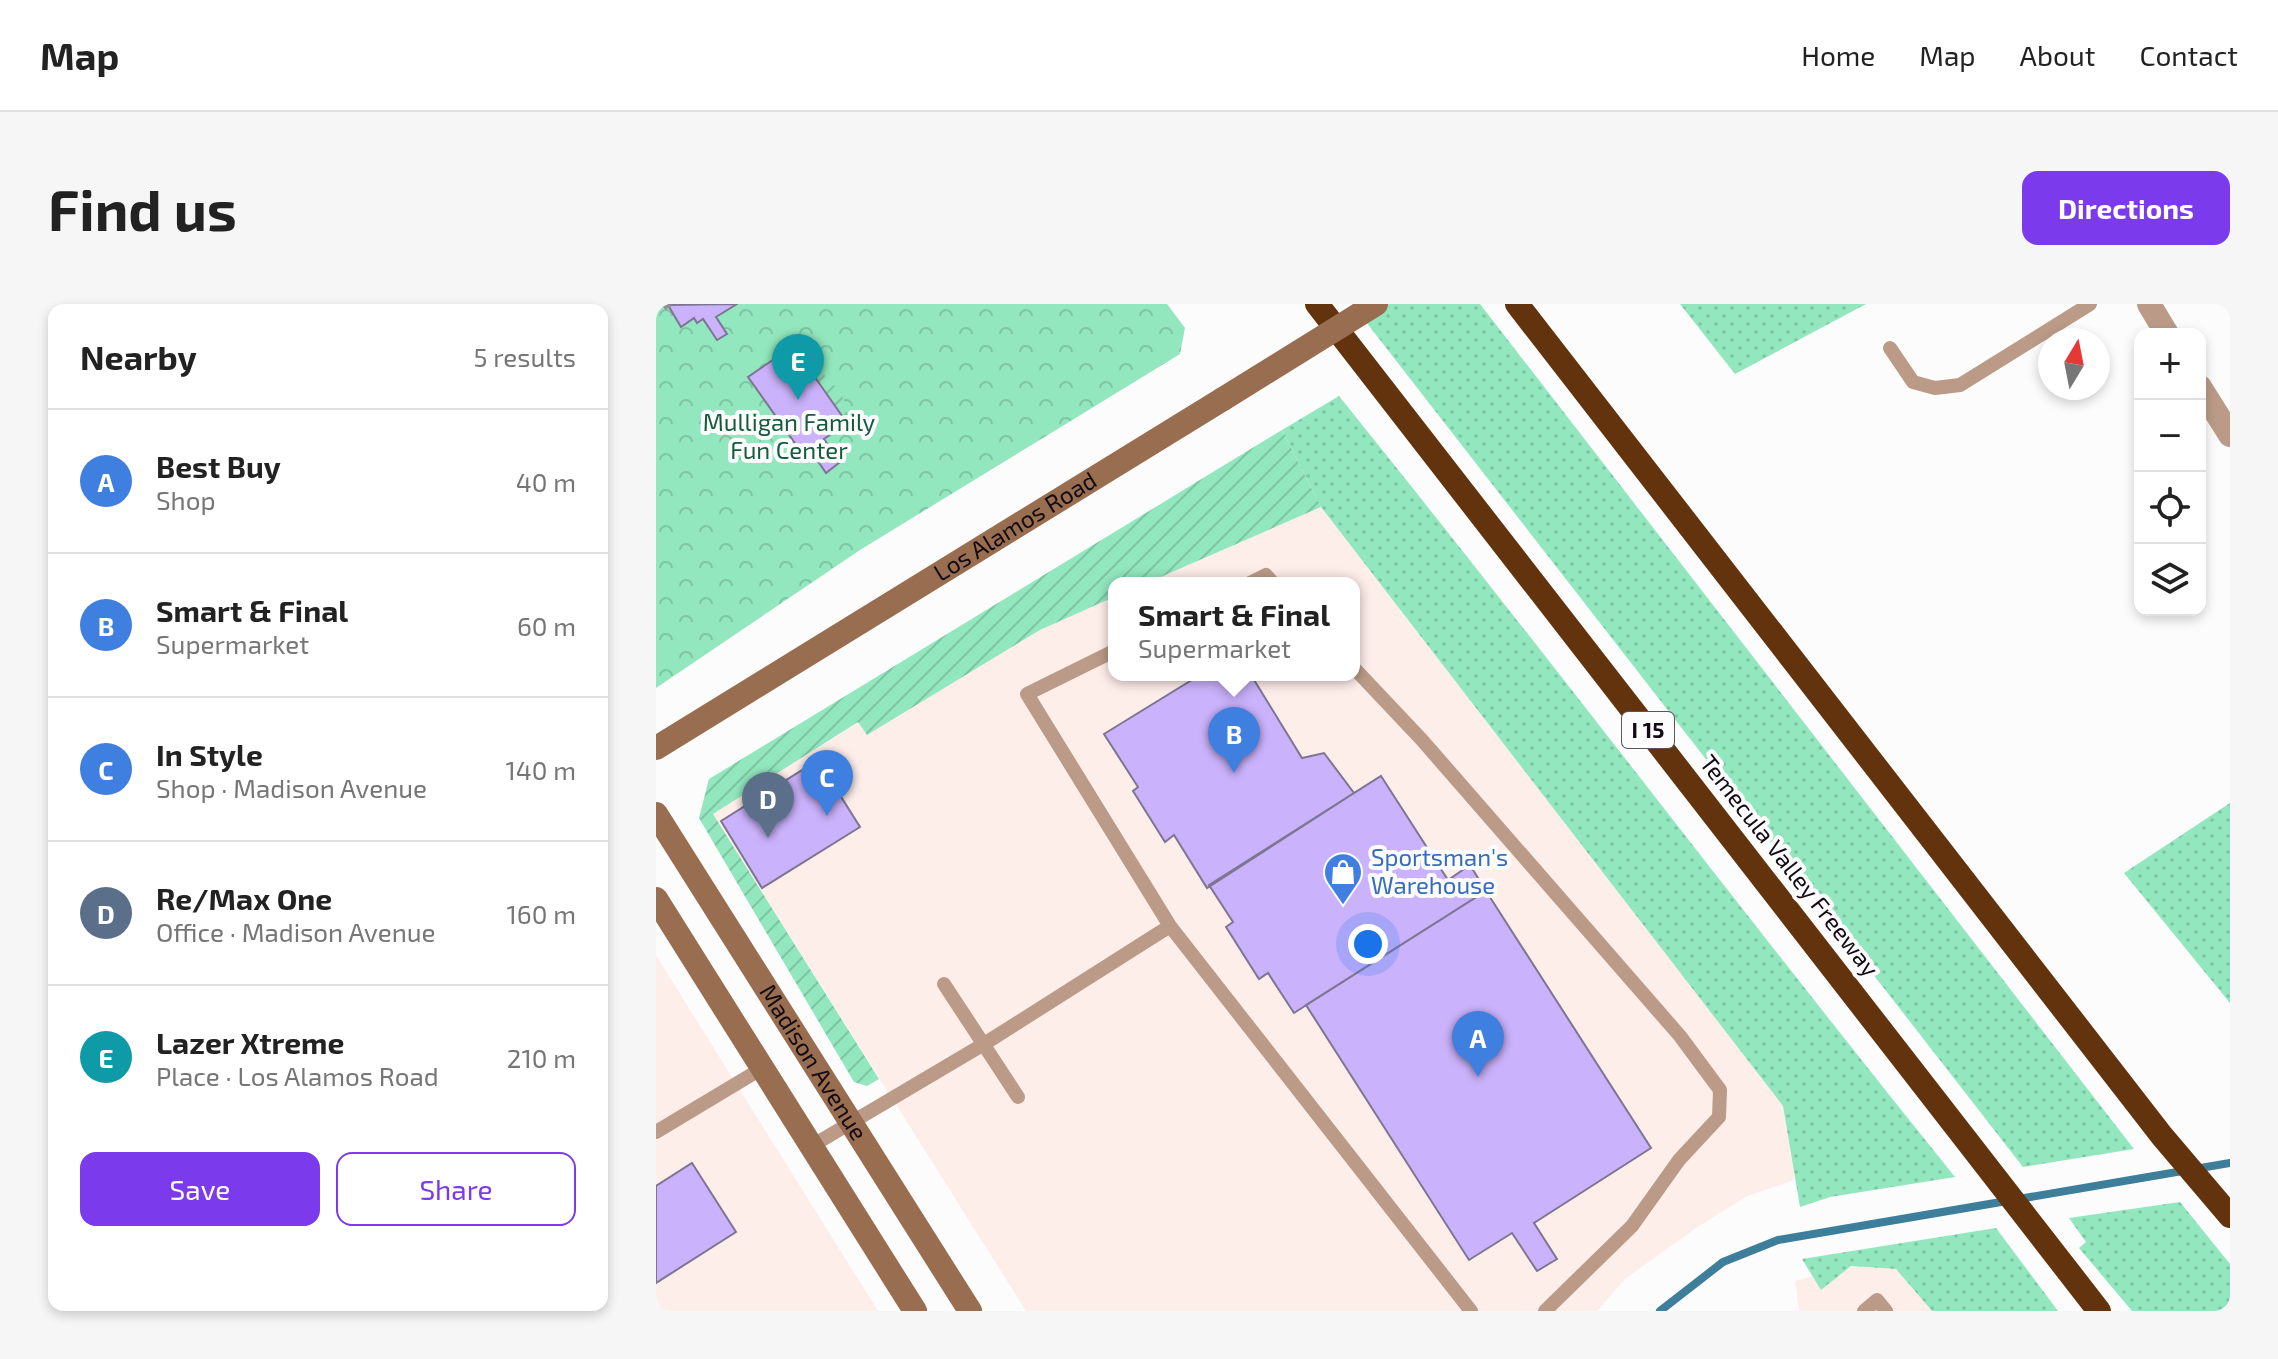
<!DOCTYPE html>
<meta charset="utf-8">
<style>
body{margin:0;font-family:"Exo 2",sans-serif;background:#f6f6f6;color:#222}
.controls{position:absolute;right:24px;top:24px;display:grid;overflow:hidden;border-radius:16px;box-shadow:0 4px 12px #0003}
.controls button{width:72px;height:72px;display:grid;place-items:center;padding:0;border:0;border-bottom:2px solid #e0e0e0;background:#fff;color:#222;font:40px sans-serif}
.compass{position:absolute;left:1382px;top:24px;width:72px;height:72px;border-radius:50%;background:#fff;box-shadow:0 4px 12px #0003;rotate:10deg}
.you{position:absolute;left:712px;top:640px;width:28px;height:28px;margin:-20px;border:6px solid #fff;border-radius:50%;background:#1a73e8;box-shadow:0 0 0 12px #1a73e833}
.badge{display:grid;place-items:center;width:52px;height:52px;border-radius:50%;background:#7c3aed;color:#fff;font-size:26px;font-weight:700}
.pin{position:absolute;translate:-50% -66px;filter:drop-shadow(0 2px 4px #0008)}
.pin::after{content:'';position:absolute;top:42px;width:28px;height:24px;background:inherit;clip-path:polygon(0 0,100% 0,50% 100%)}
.popup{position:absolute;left:452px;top:273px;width:252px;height:104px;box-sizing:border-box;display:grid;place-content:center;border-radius:16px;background:#fff;filter:drop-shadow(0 2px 6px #0005);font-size:26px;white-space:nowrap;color:#767676}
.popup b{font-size:30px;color:#222}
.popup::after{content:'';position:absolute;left:50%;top:100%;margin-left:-16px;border:16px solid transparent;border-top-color:#fff}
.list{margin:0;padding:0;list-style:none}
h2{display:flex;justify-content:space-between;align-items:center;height:104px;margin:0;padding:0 32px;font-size:34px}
h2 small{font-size:26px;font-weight:400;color:#767676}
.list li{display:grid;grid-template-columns:52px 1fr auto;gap:24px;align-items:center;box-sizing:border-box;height:144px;padding:0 32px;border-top:2px solid #e0e0e0}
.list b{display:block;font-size:30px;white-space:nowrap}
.list p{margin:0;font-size:26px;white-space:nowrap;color:#767676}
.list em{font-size:26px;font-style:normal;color:#767676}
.actions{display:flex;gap:16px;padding:24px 32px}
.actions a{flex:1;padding:18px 0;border:2px solid #7c3aed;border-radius:16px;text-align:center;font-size:28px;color:#7c3aed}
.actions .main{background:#7c3aed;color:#fff}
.icon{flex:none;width:44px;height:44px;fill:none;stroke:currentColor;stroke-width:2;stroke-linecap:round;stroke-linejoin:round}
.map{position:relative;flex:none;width:1574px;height:1007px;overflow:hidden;border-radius:16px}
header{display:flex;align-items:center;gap:48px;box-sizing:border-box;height:112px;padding:0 40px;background:#fff;border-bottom:2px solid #e0e0e0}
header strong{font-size:38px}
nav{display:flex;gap:44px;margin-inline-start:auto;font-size:28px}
.intro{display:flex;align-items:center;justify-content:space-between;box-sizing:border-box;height:192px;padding:0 48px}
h1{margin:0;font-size:56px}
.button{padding:20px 36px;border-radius:16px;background:#7c3aed;color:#fff;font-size:28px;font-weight:700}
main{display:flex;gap:48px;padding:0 48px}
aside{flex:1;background:#fff;border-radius:16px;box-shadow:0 4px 12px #0003}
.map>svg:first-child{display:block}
.commercial{fill:#feeeea}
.grass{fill:url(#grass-dots)}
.forest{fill:url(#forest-crowns)}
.garden{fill:url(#garden-furrows)}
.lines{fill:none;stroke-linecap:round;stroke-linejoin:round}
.stream{stroke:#3d7e9a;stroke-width:8}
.building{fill:#cbb2fc;stroke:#7e7592;stroke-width:2}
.path{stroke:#949094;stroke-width:5;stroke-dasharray:8 4;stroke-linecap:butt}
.lane{stroke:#bb9b87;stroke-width:14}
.street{stroke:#bb9b87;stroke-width:24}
.secondary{stroke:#996d4f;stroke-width:24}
.highway{stroke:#63330d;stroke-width:24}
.secondary-bridge{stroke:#996d4f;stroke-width:24}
.labels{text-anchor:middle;stroke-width:8;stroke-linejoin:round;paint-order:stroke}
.shield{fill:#fcfcfc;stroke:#59535a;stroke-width:2}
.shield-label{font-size:22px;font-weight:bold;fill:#130b14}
.park-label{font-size:24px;fill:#165a3f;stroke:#fcfcfc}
.street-label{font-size:24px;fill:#130b14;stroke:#fcfcfc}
.shop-label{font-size:24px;fill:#366cbe;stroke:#fcfcfc;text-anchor:start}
</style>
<header>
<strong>Map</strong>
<nav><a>Home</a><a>Map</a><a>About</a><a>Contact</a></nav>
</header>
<div class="intro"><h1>Find us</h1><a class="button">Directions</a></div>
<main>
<aside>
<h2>Nearby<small>5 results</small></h2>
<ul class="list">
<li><span class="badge" style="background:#3f7fe0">A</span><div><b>Best Buy</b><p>Shop</p></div><em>40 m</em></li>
<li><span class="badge" style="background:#3f7fe0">B</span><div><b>Smart &amp; Final</b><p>Supermarket</p></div><em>60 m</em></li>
<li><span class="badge" style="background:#3f7fe0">C</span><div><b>In Style</b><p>Shop · Madison Avenue</p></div><em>140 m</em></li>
<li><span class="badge" style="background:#5c6f8a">D</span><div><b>Re/Max One</b><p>Office · Madison Avenue</p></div><em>160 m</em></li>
<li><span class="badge" style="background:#0f9aa8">E</span><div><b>Lazer Xtreme</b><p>Place · Los Alamos Road</p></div><em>210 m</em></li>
</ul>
<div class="actions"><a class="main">Save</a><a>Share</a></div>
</aside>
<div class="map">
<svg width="1574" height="1007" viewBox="0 0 1574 1007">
<defs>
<pattern id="grass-dots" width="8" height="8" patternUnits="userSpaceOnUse" patternTransform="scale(2)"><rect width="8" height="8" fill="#92e7be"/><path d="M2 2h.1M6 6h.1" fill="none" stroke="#7dc5a2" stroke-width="1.8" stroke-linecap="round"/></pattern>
<pattern id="forest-crowns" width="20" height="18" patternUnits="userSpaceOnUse" patternTransform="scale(2)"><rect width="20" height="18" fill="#92e7be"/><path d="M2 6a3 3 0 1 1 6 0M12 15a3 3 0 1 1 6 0" fill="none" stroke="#7dc5a2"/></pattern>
<pattern id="garden-furrows" width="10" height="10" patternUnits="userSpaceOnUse" patternTransform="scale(2)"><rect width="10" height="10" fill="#92e7be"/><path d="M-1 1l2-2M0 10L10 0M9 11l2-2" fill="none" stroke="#7dc5a2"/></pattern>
</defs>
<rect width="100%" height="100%" fill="#fcfcfc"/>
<!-- commercial -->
<path class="commercial" d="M 665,203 L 1127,802 L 1139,876 L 1091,892 L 1040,924 L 969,975 L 941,1007 L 370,1007 L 57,510 L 203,418 L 210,430 L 384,326 L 458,293 L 458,371 L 698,371 L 698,279 L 491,279 Z
M 0,651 L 64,754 L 222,1007 L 0,1007 Z
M 1195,962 L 1240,965 L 1276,1007 L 1143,1007 L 1139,977 L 1157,972 L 1165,985 Z"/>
<!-- grass -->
<path class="grass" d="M 696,0 L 824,0 L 1478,845 L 1367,863 Z
M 1024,0 L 1210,0 L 1079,70 Z
M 683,92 C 891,350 1091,615 1299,873 L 1174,893 L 1144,903 L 1127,802 L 665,203 L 626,126 Z
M 1574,499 L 1574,699 L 1468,569 Z
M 1524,898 L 1574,960 L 1574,1007 L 1476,1007 L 1423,944 L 1430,938 L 1413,914 Z
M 1340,924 L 1402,1007 L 1276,1007 L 1240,965 L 1195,962 L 1165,986 L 1146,955 Z"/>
<!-- forest -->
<path class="forest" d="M 0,0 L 511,0 L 529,24 L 524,50 L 204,246 L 0,384 Z"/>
<!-- garden -->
<path class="garden" d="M 145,32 C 150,71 196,77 191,119 L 137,42 Z
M 626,126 L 665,203 L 491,279 L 458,279 L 458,293 L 384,326 L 211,431 L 202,418 L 57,510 L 223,775 L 211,782 L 198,778 L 43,514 L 53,475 Z"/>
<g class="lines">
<!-- stream -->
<path class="stream" d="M 1004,1007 L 1067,958 L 1122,936 L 1574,859"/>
</g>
<!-- building -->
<path class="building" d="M 81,0 L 60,13 L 71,30 L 61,36 L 47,15 L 41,19 L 38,14 L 25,23 L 12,1 Z
M 137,42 L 191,119 L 168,135 L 184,158 L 170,169 L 153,144 L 146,149 L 92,73 Z
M 544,371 L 595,371 L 646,454 L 668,449 L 698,489 L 551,584 L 518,531 L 509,538 L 477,487 L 482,483 L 448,430 Z
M 162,456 L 204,523 L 106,584 L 65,517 Z
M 725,472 L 792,576 L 814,561 L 830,587 L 638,709 L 612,669 L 603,675 L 570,623 L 577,618 L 553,581 Z
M 830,587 L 995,844 L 878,919 L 901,955 L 881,967 L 856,929 L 813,956 L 650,701 Z
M 36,859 L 80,928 L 0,979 L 0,882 Z"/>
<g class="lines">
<!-- path -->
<path class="path" d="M 8,4 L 14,0"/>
<!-- lane -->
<path class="lane" d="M 1234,44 L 1257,78 L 1279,84 L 1304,81 L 1434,0
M 594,279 L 610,271 L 617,279
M 458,347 L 371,390 L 514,622 L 815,1007
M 698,364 L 766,436 L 1024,732 L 1064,786 L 1063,813 L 1023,856 L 976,922 L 889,1007
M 288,680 L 362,793
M 0,828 L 105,765
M 154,843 L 328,740 L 514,622
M 1208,1007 L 1221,996 L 1230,1007"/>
<!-- street -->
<path class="street" d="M 1493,0 L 1511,30
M 1544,83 L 1574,131"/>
<!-- secondary -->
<g class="secondary">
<path id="s1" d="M 0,444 L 567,95"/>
<path id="s2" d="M 0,510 L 314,1007"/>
<path d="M 0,595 L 259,1007"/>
</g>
<!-- highway -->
<path class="highway" d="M 661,0 L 1443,1007
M 861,0 L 1506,832 L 1574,912"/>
<!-- secondary-bridge -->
<path class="secondary-bridge" d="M 567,95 L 720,0"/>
</g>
<!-- icons -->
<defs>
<symbol id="shop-pin" viewBox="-11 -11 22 30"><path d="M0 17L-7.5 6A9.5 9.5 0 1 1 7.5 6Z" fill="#3f7fe0" stroke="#fcfcfc"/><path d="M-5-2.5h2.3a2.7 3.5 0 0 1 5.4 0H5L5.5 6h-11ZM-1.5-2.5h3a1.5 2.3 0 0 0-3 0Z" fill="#fff"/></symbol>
</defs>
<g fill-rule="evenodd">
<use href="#shop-pin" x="665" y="546" width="44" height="60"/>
</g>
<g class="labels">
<!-- shield labels -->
<rect class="shield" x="966" y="408" width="52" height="36" rx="6"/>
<g class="shield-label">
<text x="992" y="434">I 15</text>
</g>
<!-- park labels -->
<g class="park-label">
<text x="133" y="127">Mulligan Family<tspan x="133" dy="28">Fun Center</tspan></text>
</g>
<!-- street labels -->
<g class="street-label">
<text dy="8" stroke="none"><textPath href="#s1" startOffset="422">Los Alamos Road</textPath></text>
<text transform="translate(1133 562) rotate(52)" y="8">Temecula Valley Freeway</text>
<text dy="8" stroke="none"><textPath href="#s2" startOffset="294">Madison Avenue</textPath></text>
</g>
<!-- shop labels -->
<g class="shop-label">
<text x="715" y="562">Sportsman's<tspan x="715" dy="28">Warehouse</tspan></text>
</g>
</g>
</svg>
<div class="controls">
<button>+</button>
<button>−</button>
<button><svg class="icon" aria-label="locate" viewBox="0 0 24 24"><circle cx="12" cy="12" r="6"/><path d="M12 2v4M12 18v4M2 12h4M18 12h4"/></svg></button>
<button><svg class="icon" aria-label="layers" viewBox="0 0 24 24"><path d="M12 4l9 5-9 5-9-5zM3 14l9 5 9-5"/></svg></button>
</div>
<svg class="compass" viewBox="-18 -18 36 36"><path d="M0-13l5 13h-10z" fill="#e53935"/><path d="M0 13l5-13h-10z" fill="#767676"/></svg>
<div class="you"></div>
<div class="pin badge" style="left:822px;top:773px;background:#3f7fe0">A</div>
<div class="pin badge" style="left:578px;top:469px;background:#3f7fe0">B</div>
<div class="popup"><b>Smart &amp; Final</b>Supermarket</div>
<div class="pin badge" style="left:171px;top:512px;background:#3f7fe0">C</div>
<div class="pin badge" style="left:112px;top:534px;background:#5c6f8a">D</div>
<div class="pin badge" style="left:142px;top:96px;background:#0f9aa8">E</div>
</div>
</main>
